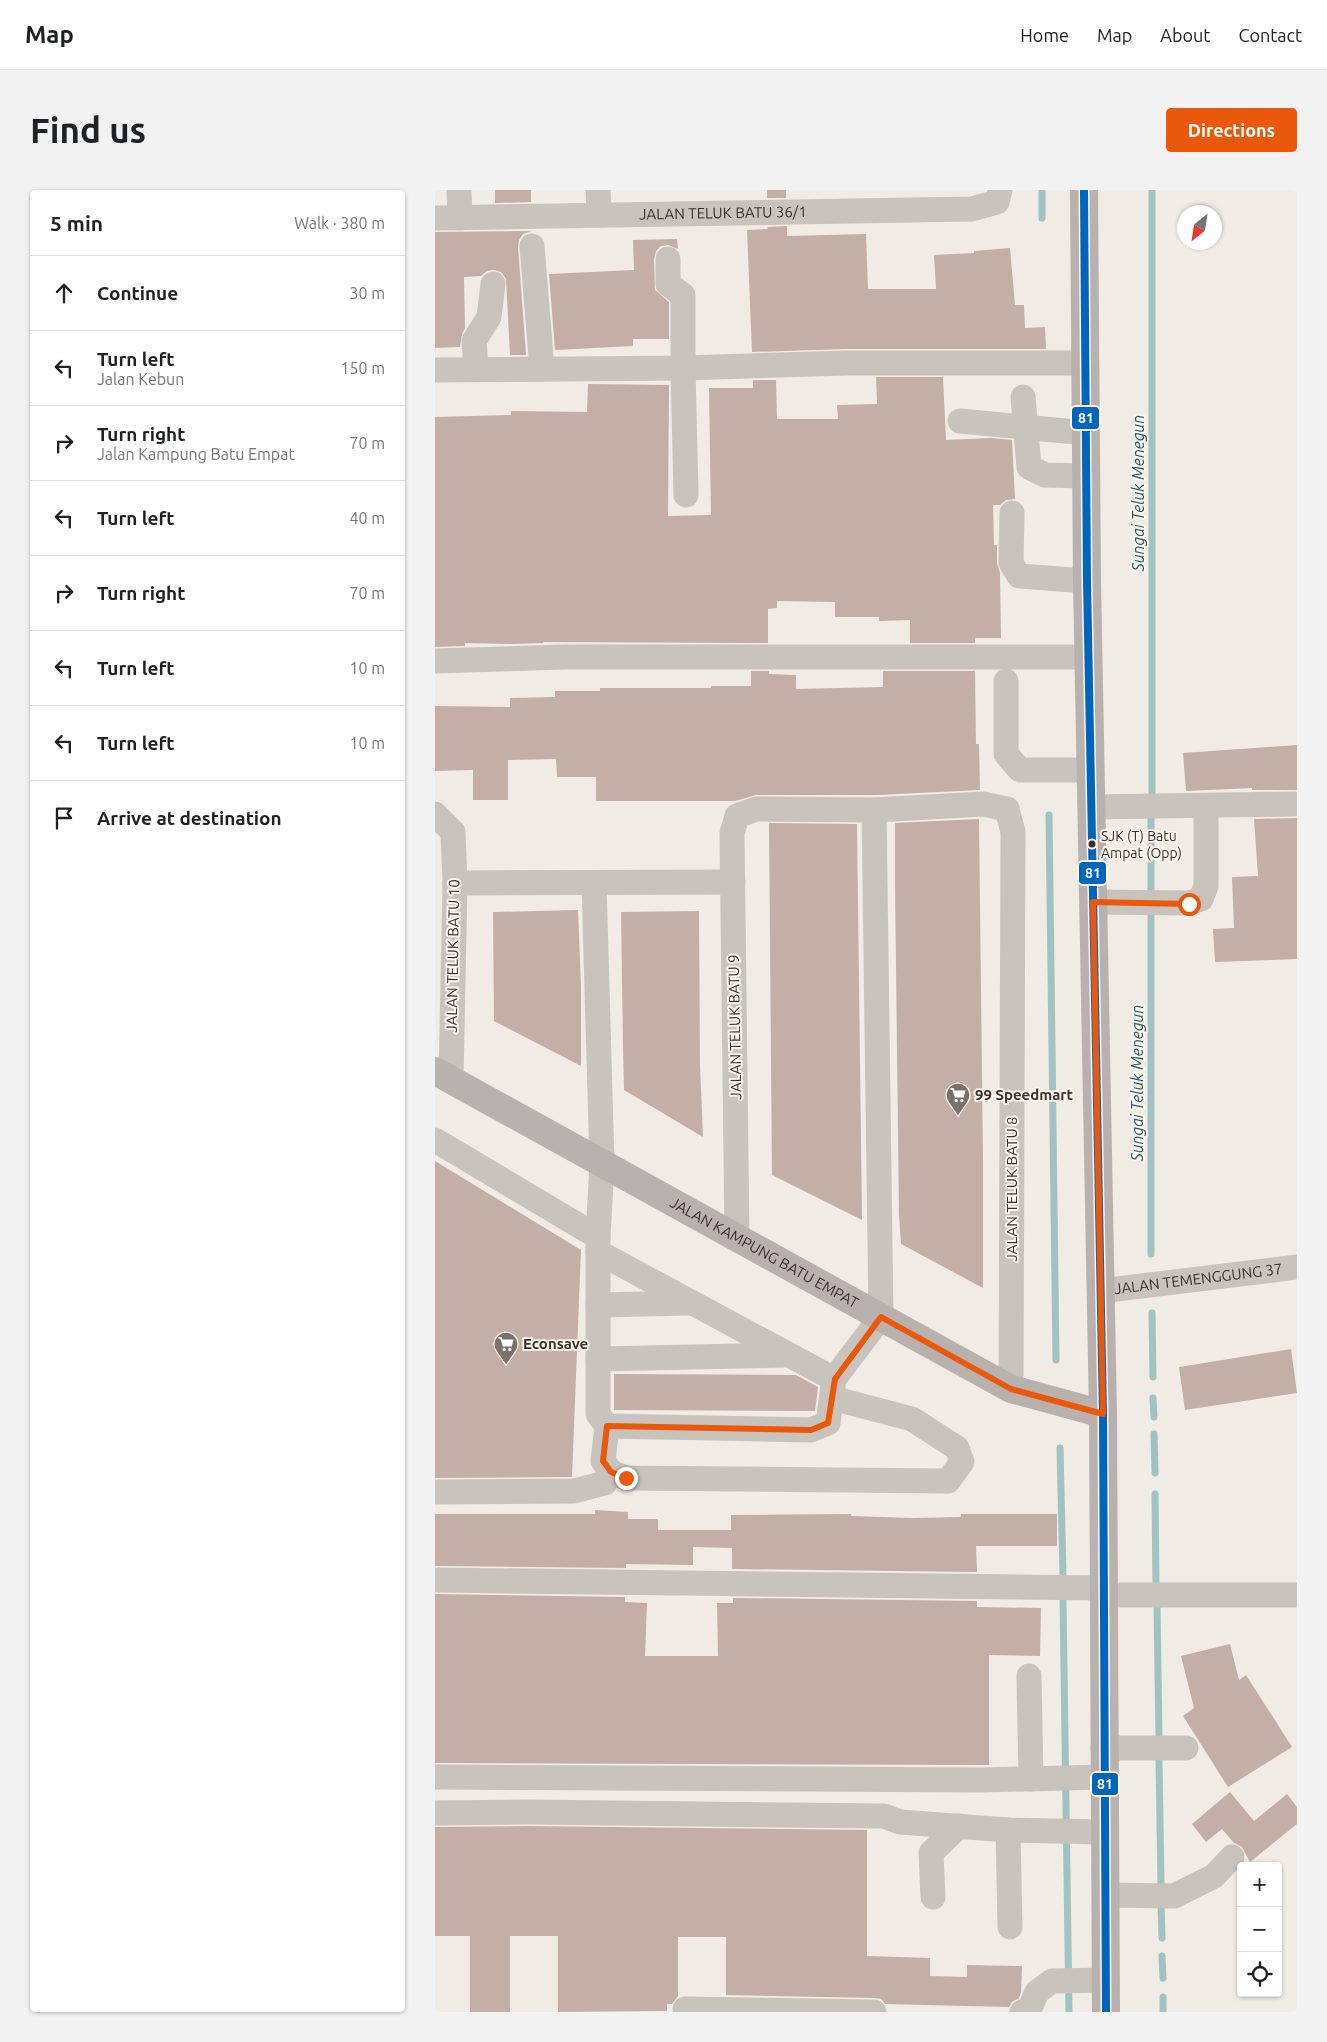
<!DOCTYPE html>
<meta charset="utf-8">
<style>
body{margin:0;font-family:Ubuntu,sans-serif;background:#f2f2f2;color:#202124}
.controls{position:absolute;right:15px;bottom:15px;display:grid;overflow:hidden;border-radius:5px;box-shadow:0 1px 4px #0004}
.controls button{width:45px;height:45px;display:grid;place-items:center;padding:0;border:0;border-bottom:1px solid #e0e0e0;background:#fff;color:#202124;font:25px sans-serif}
.compass{position:absolute;left:742px;top:15px;width:45px;height:45px;border-radius:50%;background:#fff;box-shadow:0 1px 4px #0004;rotate:210deg}
.stop{position:absolute;width:15px;height:15px;margin:-11px;border:4px solid #ea580c;border-radius:50%;background:#fff}
.stop.end{background:#ea580c;border-color:#fff;box-shadow:0 1px 5px #0008}
.list{margin:0;padding:0;list-style:none}
h2{display:flex;justify-content:space-between;align-items:center;height:65px;margin:0;padding:0 20px;font-size:21px}
h2 small{font-size:16px;font-weight:400;color:#757577}
.list li{display:grid;grid-template-columns:32px 1fr auto;gap:15px;align-items:center;box-sizing:border-box;height:75px;padding:0 20px;border-top:1px solid #e0e0e0}
.list b{display:block;font-size:19px;white-space:nowrap}
.list p{margin:0;font-size:16px;white-space:nowrap;color:#757577}
.list em{font-size:16px;font-style:normal;color:#757577}
.icon{flex:none;width:28px;height:28px;fill:none;stroke:currentColor;stroke-width:2;stroke-linecap:round;stroke-linejoin:round}
.map{position:relative;flex:none;width:862px;height:1822px;overflow:hidden;border-radius:5px}
header{display:flex;align-items:center;gap:30px;box-sizing:border-box;height:70px;padding:0 25px;background:#fff;border-bottom:1px solid #e0e0e0}
header strong{font-size:24px}
nav{display:flex;gap:28px;margin-inline-start:auto;font-size:18px}
.intro{display:flex;align-items:center;justify-content:space-between;box-sizing:border-box;height:120px;padding:0 30px}
h1{margin:0;font-size:35px}
.button{padding:12px 22px;border-radius:5px;background:#ea580c;color:#fff;font-size:18px;font-weight:700}
main{display:flex;gap:30px;padding:0 30px}
aside{flex:1;background:#fff;border-radius:5px;box-shadow:0 1px 4px #0004}
.map>svg:first-child{display:block}
.lines{fill:none;stroke-linecap:round;stroke-linejoin:round}
.stream{stroke:#a1c2c1;stroke-width:7}
.building{fill:#c3afa7}
.minor{stroke:#c9c3be;stroke-width:25}
.major{stroke:#b8b1ad;stroke-width:28}
.bus-1-casing{stroke:#fbf5ee;stroke-width:11}
.bus-1{stroke:#0065bd;stroke-width:8}
.route{stroke:#ea580c;stroke-width:6}
.bus-dot{fill:#3b302b;stroke:#fbf5ee;stroke-width:2}
.labels{text-anchor:middle;stroke-width:4;stroke-linejoin:round;paint-order:stroke}
.bus-label{font-size:14px;fill:#3b302b;stroke:#fbf5ee;text-anchor:start}
.street-label{font-size:15px;fill:#3b302b;stroke:#fbf5ee}
.poi-label{font-size:15px;font-weight:bold;fill:#3b302b;stroke:#fbf5ee;text-anchor:start}
.water-label{font-size:16px;font-style:italic;fill:#1f5a5e;stroke:#fbf5ee}
.line-badge{stroke:#fbf5ee;stroke-width:2}
.badge-label{font-size:14px;text-anchor:middle;font-weight:bold;fill:#fff}
</style>
<header>
<strong>Map</strong>
<nav><a>Home</a><a>Map</a><a>About</a><a>Contact</a></nav>
</header>
<div class="intro"><h1>Find us</h1><a class="button">Directions</a></div>
<main>
<aside>
<h2>5 min<small>Walk · 380 m</small></h2>
<ul class="list">
<li><svg class="icon" aria-label="ahead" viewBox="0 0 24 24"><path d="M12 20V5M6 11l6-6 6 6"/></svg><div><b>Continue</b></div><em>30 m</em></li>
<li><svg class="icon" aria-label="left" viewBox="0 0 24 24"><path d="M17 20v-9H6M10 6l-5 5 5 5"/></svg><div><b>Turn left</b><p>Jalan Kebun</p></div><em>150 m</em></li>
<li><svg class="icon" aria-label="right" viewBox="0 0 24 24"><path d="M7 20v-9h11M14 6l5 5-5 5"/></svg><div><b>Turn right</b><p>Jalan Kampung Batu Empat</p></div><em>70 m</em></li>
<li><svg class="icon" aria-label="left" viewBox="0 0 24 24"><path d="M17 20v-9H6M10 6l-5 5 5 5"/></svg><div><b>Turn left</b></div><em>40 m</em></li>
<li><svg class="icon" aria-label="right" viewBox="0 0 24 24"><path d="M7 20v-9h11M14 6l5 5-5 5"/></svg><div><b>Turn right</b></div><em>70 m</em></li>
<li><svg class="icon" aria-label="left" viewBox="0 0 24 24"><path d="M17 20v-9H6M10 6l-5 5 5 5"/></svg><div><b>Turn left</b></div><em>10 m</em></li>
<li><svg class="icon" aria-label="left" viewBox="0 0 24 24"><path d="M17 20v-9H6M10 6l-5 5 5 5"/></svg><div><b>Turn left</b></div><em>10 m</em></li>
<li><svg class="icon" aria-label="arrive" viewBox="0 0 24 24"><path d="M6 21V4h12l-3 4 3 4H6"/></svg><div><b>Arrive at destination</b></div></li>
</ul>
</aside>
<div class="map">
<svg width="862" height="1822" viewBox="0 0 862 1822">
<rect width="100%" height="100%" fill="#f0ebe5"/>
<g class="lines">
<!-- stream -->
<path class="stream" d="M 607,0 L 607,28
M 717,606 L 717,0
M 614,625 L 621,1170
M 716,702 L 716,626
M 716,1064 L 716,723
M 717,1123 L 718,1187
M 718,1208 L 719,1227
M 719,1244 L 720,1283
M 625,1258 L 628,1385
M 720,1304 L 721,1395
M 628,1409 L 634,1822
M 722,1414 L 724,1548
M 724,1570 L 726,1694
M 726,1713 L 727,1748
M 727,1766 L 728,1788
M 728,1807 L 728,1822"/>
</g>
<!-- building -->
<path class="building" d="M 60,0 L 96,0 L 96,12 L 60,13 Z
M 332,0 L 351,0 L 351,8 L 332,8 Z
M 352,36 L 352,46 L 431,44 L 433,99 L 501,99 L 499,65 L 539,63 L 539,61 L 575,58 L 580,115 L 589,115 L 590,138 L 610,137 L 611,159 L 412,159 L 317,162 L 312,40 L 333,39 L 332,37 Z
M 97,41 L 88,44 L 84,50 L 83,57 L 91,165 L 75,165 L 71,89 L 66,82 L 59,80 L 52,81 L 46,86 L 29,87 L 30,138 L 27,144 L 25,157 L 0,158 L 0,42 Z
M 242,49 L 243,59 L 233,55 L 226,56 L 221,61 L 219,69 L 220,100 L 234,112 L 234,149 L 198,149 L 198,156 L 120,160 L 114,84 L 199,80 L 198,50 Z
M 441,187 L 508,187 L 511,250 L 556,248 L 577,250 L 580,309 L 571,310 L 565,315 L 558,315 L 559,355 L 562,355 L 562,373 L 565,383 L 566,448 L 540,448 L 540,453 L 475,453 L 475,430 L 444,431 L 444,427 L 400,427 L 400,412 L 342,411 L 342,418 L 333,419 L 333,453 L 108,452 L 108,453 L 77,454 L 30,453 L 30,456 L 0,457 L 0,227 L 76,225 L 76,221 L 152,222 L 153,194 L 234,195 L 233,326 L 276,325 L 274,198 L 318,198 L 318,190 L 341,190 L 342,229 L 403,229 L 402,215 L 442,214 Z
M 316,481 L 334,481 L 334,484 L 361,485 L 361,499 L 448,497 L 448,481 L 540,481 L 541,554 L 544,554 L 545,600 L 442,605 L 321,605 L 300,611 L 161,611 L 161,587 L 122,587 L 121,569 L 73,570 L 73,610 L 38,610 L 38,580 L 0,581 L 0,516 L 75,517 L 75,508 L 120,507 L 120,501 L 165,501 L 165,498 L 276,498 L 276,496 L 316,496 Z
M 862,555 L 862,600 L 817,600 L 817,598 L 751,601 L 748,563 Z
M 862,628 L 862,769 L 780,772 L 778,739 L 799,738 L 797,687 L 823,686 L 819,629 Z
M 544,629 L 548,972 L 548,1098 L 466,1054 L 464,1025 L 460,694 L 460,633 Z
M 334,633 L 422,634 L 427,1030 L 337,985 Z
M 143,720 L 146,797 L 146,876 L 59,831 L 58,722 Z
M 264,721 L 265,876 L 268,947 L 189,900 L 188,856 L 186,722 Z
M 0,971 L 146,1060 L 137,1287 L 0,1288 Z
M 856,1159 L 862,1203 L 750,1220 L 744,1177 Z
M 179,1184 L 361,1185 L 383,1197 L 380,1221 L 179,1220 Z
M 160,1320 L 193,1322 L 193,1329 L 223,1329 L 223,1340 L 296,1340 L 296,1325 L 416,1324 L 416,1326 L 478,1328 L 526,1327 L 526,1324 L 622,1324 L 622,1356 L 541,1356 L 542,1382 L 297,1379 L 297,1358 L 258,1357 L 258,1375 L 191,1374 L 191,1378 L 0,1376 L 0,1324 L 160,1324 Z
M 0,1404 L 190,1407 L 190,1412 L 212,1413 L 210,1466 L 283,1466 L 282,1413 L 298,1413 L 298,1408 L 542,1411 L 542,1417 L 606,1418 L 605,1466 L 554,1465 L 554,1575 L 0,1573 Z
M 795,1454 L 804,1490 L 811,1485 L 857,1557 L 793,1597 L 748,1526 L 759,1518 L 746,1466 Z
M 795,1602 L 819,1631 L 852,1604 L 862,1617 L 862,1634 L 815,1672 L 807,1657 L 799,1653 L 787,1639 L 771,1652 L 757,1634 Z
M 92,1636 L 432,1640 L 432,1766 L 495,1768 L 495,1786 L 532,1787 L 532,1775 L 587,1776 L 586,1802 L 584,1808 L 577,1812 L 574,1817 L 450,1814 L 446,1809 L 439,1808 L 291,1805 L 291,1747 L 243,1747 L 243,1806 L 237,1814 L 232,1814 L 232,1821 L 123,1822 L 123,1746 L 75,1746 L 75,1822 L 35,1822 L 35,1746 L 0,1746 L 0,1637 Z"/>
<g class="lines">
<!-- minor -->
<g class="minor">
<path d="M 24,0 L 25,28"/>
<path d="M 163,0 L 164,25"/>
<path id="s1" d="M 0,28 L 537,19 L 562,12 L 565,0"/>
<path d="M 97,56 L 107,179"/>
<path d="M 233,69 L 233,94 L 248,105 L 248,178 L 251,305"/>
<path d="M 41,178 L 39,151 L 54,127 L 58,94"/>
<path d="M 0,180 L 248,178 L 412,173 L 651,173"/>
<path d="M 588,207 L 594,277 L 610,285 L 650,286"/>
<path d="M 525,231 L 651,243"/>
<path d="M 577,323 L 576,373 L 584,386 L 652,391"/>
<path d="M 0,471 L 131,467 L 653,467"/>
<path d="M 571,491 L 571,564 L 585,580 L 655,580"/>
<path d="M 656,617 L 862,614"/>
<path d="M 0,624 L 18,642 L 20,693 L 16,890"/>
<path d="M 20,693 L 298,692"/>
<path d="M 159,693 L 167,974 L 163,1047 L 163,1224 L 172,1236 L 376,1240 L 393,1233 L 399,1189 L 446,1127 L 439,620"/>
<path d="M 658,712 L 754,713 L 766,709 L 771,696 L 771,617"/>
<path d="M 0,950 L 163,1047"/>
<path d="M 302,1048 L 297,643 L 302,626 L 321,619 L 439,620 L 548,614 L 572,619 L 578,642 L 576,1199"/>
<path d="M 163,1062 L 399,1189"/>
<path id="s2" d="M 665,1101 L 862,1077"/>
<path d="M 163,1115 L 255,1113"/>
<path d="M 163,1169 L 352,1165"/>
<path d="M 172,1236 L 168,1271 L 176,1282 L 191,1288 L 513,1291 L 527,1272 L 522,1258 L 477,1229 L 397,1208"/>
<path d="M 0,1302 L 139,1301 L 170,1293 L 176,1282"/>
<path d="M 0,1390 L 668,1398"/>
<path d="M 668,1405 L 862,1405"/>
<path d="M 594,1486 L 596,1589"/>
<path d="M 668,1558 L 751,1558"/>
<path d="M 0,1587 L 546,1590 L 669,1587"/>
<path d="M 0,1623 L 92,1622 L 449,1626 L 465,1632 L 573,1640 L 670,1642"/>
<path d="M 573,1640 L 575,1737"/>
<path d="M 671,1705 L 739,1706 L 779,1686 L 797,1667"/>
<path d="M 498,1707 L 496,1663 L 524,1636"/>
<path d="M 250,1819 L 439,1822"/>
<path d="M 587,1822 L 594,1820 L 602,1802 L 617,1791 L 671,1790"/>
</g>
<!-- major -->
<g class="major">
<path d="M 649,0 L 652,391 L 668,1224 L 671,1822"/>
<path id="s3" d="M 0,881 L 576,1199 L 668,1224"/>
</g>
<defs>
<path id="bus-1" d="M 649,0 L 652,391 L 668,1224 L 671,1822"/>
</defs>
<!-- bus-1 casing -->
<use href="#bus-1" class="bus-1-casing"/>
<!-- bus-1 -->
<use href="#bus-1" class="bus-1"/>
</g>
<g class="lines">
<!-- route -->
<path class="route" d="M 191,1288 L 176,1282 L 168,1271 L 172,1236 L 376,1240 L 393,1233 L 400,1189 L 446,1127 L 576,1199 L 668,1224 L 658,712 L 754,714"/>
</g>
<!-- icons -->
<defs>
<symbol id="supermarket-pin" viewBox="-11 -11 22 30"><path d="M0 17L-7.5 6A9.5 9.5 0 1 1 7.5 6Z" fill="#7a716c" stroke="#fbf5ee"/><path d="M-6-5.5h2.5l.6 2H6L4.5 2H-2.5L-4.4-4H-6ZM-1.5 3.2a1.3 1.3 0 1 0 .1 0ZM3 3.2a1.3 1.3 0 1 0 .1 0Z" fill="#fff"/></symbol>
</defs>
<g fill-rule="evenodd">
<use href="#supermarket-pin" x="509" y="891" width="28" height="38"/>
<use href="#supermarket-pin" x="57" y="1140" width="28" height="38"/>
</g>
<!-- markers -->
<circle class="bus-dot" cx="657" cy="654" r="4.5"/>
<g class="labels">
<!-- bus labels -->
<g class="bus-label">
<text x="666" y="651">SJK (T) Batu<tspan x="666" dy="17">Ampat (Opp)</tspan></text>
</g>
<!-- street labels -->
<g class="street-label">
<text dy="5" stroke="none"><textPath href="#s1" startOffset="288">JALAN TELUK BATU 36/1</textPath></text>
<text transform="translate(18 766) rotate(-89)" y="5">JALAN TELUK BATU 10</text>
<text transform="translate(300 837) rotate(-91)" y="5">JALAN TELUK BATU 9</text>
<text transform="translate(577 999) rotate(-90)" y="5">JALAN TELUK BATU 8</text>
<text dy="5" stroke="none"><textPath href="#s3" startOffset="376">JALAN KAMPUNG BATU EMPAT</textPath></text>
<text dy="5" stroke="none"><textPath href="#s2" startOffset="99">JALAN TEMENGGUNG 37</textPath></text>
</g>
<!-- poi labels -->
<g class="poi-label">
<text x="540" y="910">99 Speedmart</text>
<text x="88" y="1159">Econsave</text>
</g>
<!-- water labels -->
<g class="water-label">
<text transform="translate(703 303) rotate(-90)" y="6">Sungai Teluk Menegun</text>
<text transform="translate(702 893) rotate(-90)" y="6">Sungai Teluk Menegun</text>
</g>
</g>
<g class="line-badge">
<rect x="636" y="216" width="29" height="24" rx="5" fill="#0065bd"/>
<rect x="643" y="671" width="29" height="24" rx="5" fill="#0065bd"/>
<rect x="656" y="1582" width="28" height="24" rx="5" fill="#0065bd"/>
</g>
<g class="badge-label">
<text x="651" y="233">81</text>
<text x="658" y="688">81</text>
<text x="670" y="1599">81</text>
</g>
</svg>
<div class="controls">
<button>+</button>
<button>−</button>
<button><svg class="icon" aria-label="locate" viewBox="0 0 24 24"><circle cx="12" cy="12" r="6"/><path d="M12 2v4M12 18v4M2 12h4M18 12h4"/></svg></button>
</div>
<svg class="compass" viewBox="-18 -18 36 36"><path d="M0-13l5 13h-10z" fill="#e53935"/><path d="M0 13l5-13h-10z" fill="#757577"/></svg>
<div class="stop" style="left:754px;top:714px"></div>
<div class="stop end" style="left:191px;top:1288px"></div>
</div>
</main>
